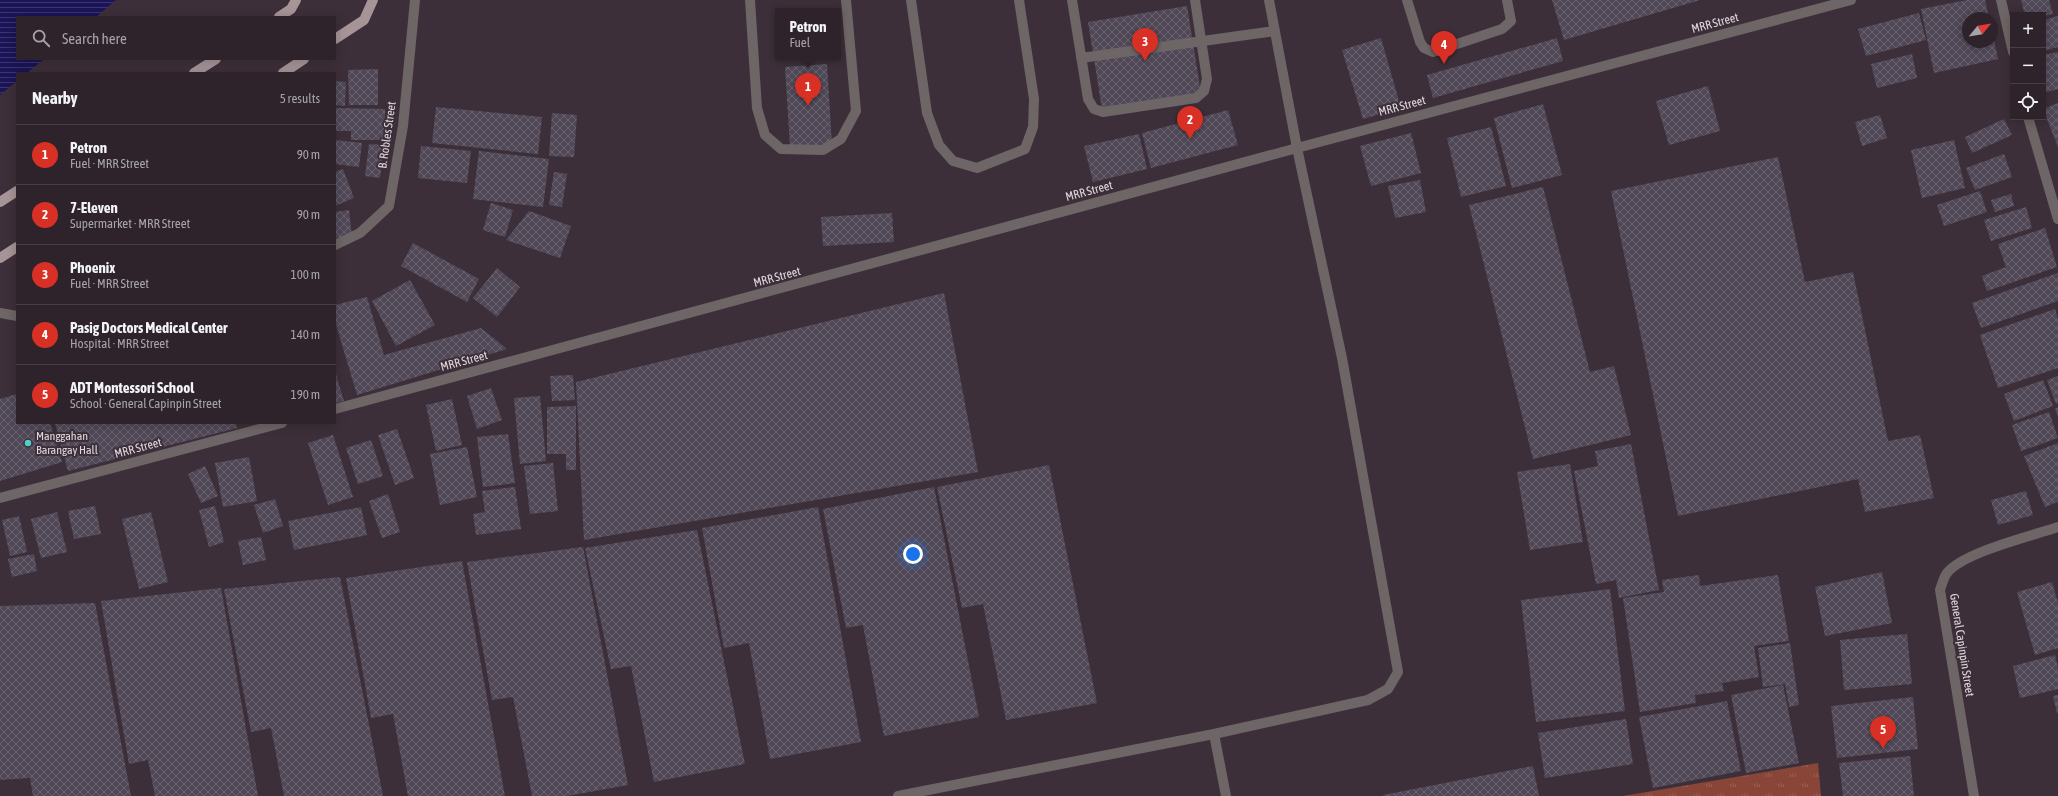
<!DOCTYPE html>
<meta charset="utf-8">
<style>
body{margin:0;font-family:"Asap Condensed",sans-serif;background:#3a2f37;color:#f1f3f6}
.controls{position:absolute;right:12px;top:12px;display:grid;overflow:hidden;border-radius:0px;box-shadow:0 2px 10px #0003}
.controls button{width:36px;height:36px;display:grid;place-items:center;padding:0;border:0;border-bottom:1px solid #494047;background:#2e232b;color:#f1f3f6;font:20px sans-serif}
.compass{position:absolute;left:1962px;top:12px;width:36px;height:36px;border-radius:50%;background:#2e232b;box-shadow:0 2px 10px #0003;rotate:60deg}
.you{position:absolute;left:913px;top:554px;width:14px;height:14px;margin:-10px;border:3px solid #fff;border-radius:50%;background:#1a73e8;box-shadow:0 0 0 6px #1a73e833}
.badge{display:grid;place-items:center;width:26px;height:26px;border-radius:50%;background:#d93025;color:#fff;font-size:13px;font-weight:700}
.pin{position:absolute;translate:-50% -33px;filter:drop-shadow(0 1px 2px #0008)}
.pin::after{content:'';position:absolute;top:21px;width:14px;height:12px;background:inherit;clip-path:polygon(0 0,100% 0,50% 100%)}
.popup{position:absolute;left:775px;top:8px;width:66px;height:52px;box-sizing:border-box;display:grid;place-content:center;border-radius:0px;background:#2e232b;filter:drop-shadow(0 1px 3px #0005);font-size:13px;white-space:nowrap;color:#a7a4a9}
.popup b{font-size:15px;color:#f1f3f6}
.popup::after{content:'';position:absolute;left:50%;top:100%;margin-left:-8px;border:8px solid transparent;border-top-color:#2e232b}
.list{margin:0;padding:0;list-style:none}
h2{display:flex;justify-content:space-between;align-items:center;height:52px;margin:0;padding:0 16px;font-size:17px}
h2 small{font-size:13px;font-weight:400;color:#a7a4a9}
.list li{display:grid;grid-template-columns:26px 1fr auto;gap:12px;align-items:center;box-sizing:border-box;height:60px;padding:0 16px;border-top:1px solid #494047}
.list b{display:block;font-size:15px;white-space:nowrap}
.list p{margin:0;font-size:13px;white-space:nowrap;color:#a7a4a9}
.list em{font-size:13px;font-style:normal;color:#a7a4a9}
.icon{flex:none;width:22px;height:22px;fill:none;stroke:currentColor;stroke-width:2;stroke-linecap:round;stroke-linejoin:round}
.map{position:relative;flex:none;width:2058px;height:796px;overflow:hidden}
.search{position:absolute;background:#2e232b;box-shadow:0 2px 10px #0003;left:16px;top:16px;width:320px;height:44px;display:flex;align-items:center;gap:10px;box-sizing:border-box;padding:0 14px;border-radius:0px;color:#a7a4a9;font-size:15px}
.panel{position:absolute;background:#2e232b;box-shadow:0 2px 10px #0003;left:16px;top:72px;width:320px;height:352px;border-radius:0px}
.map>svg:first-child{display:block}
.grass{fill:url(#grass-tufts)}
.water{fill:url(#water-rules)}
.building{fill:url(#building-cross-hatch)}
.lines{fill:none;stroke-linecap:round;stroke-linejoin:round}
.minor{stroke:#6e6566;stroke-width:10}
.major{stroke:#a69497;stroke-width:10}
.poi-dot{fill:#52cdcc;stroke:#3d2f39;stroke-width:1.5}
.labels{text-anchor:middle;stroke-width:4;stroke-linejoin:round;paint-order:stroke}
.street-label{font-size:12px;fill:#e1d8de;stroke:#3d2f39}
.poi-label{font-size:12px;fill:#e1d8de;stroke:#3d2f39;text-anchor:start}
</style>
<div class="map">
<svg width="2058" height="796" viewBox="0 0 2058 796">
<defs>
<pattern id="grass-tufts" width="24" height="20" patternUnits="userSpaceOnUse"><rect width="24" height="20" fill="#894638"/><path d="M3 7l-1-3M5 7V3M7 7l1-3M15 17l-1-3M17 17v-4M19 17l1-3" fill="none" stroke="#996054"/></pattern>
<pattern id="water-rules" width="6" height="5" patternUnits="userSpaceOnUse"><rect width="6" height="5" fill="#1b1457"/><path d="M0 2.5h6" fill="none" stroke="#3c356f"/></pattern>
<pattern id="building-cross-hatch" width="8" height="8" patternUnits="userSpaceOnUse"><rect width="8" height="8" fill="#504857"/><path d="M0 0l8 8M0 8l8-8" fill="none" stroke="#69626f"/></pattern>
</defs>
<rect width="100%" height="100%" fill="#3d2f39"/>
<!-- grass -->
<path class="grass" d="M 1818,763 L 1821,796 L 1623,796 Z"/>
<!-- water -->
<path class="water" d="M 0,0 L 116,0 L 96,17 L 17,17 L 17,59 L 44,59 L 27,73 L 17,73 L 17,81 L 0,95 Z"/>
<!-- building -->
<path class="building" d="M 1552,0 L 1700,0 L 1564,40 Z
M 1967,0 L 1985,0 L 1989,18 L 1968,18 L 1968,42 L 1992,42 L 1993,36 L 1998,59 L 1934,73 L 1921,9 Z
M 2021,0 L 2049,0 L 2053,14 L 2043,16 L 2025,15 Z
M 1187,6 L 1202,99 L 1103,115 L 1088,22 Z
M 1919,13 L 1926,40 L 1866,56 L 1858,29 Z
M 2058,16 L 2058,47 L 2043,51 L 2043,20 Z
M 1381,38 L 1401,108 L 1363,119 L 1342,50 Z
M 1557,38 L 1563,61 L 1433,98 L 1427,75 Z
M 2058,52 L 2058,89 L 2043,93 L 2043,55 Z
M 1912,54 L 1917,78 L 1877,88 L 1871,64 Z
M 827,64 L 832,145 L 790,147 L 785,67 Z
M 378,69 L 378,105 L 349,105 L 348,70 Z
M 335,81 L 346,82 L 345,106 L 335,105 Z
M 1708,86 L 1720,131 L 1669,145 L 1656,101 Z
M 2058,103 L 2058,147 L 2043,109 Z
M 1543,104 L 1562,175 L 1512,188 L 1494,118 Z
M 436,107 L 542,117 L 538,154 L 432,143 Z
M 335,108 L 385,109 L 385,140 L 351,140 L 351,131 L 335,131 Z
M 1228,110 L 1238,145 L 1151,168 L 1142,133 Z
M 552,113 L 577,115 L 574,157 L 549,156 Z
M 1880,115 L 1887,138 L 1862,146 L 1855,122 Z
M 2004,119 L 2012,135 L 1972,153 L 1965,137 Z
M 1491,127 L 1506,186 L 1461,197 L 1447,138 Z
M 1411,133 L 1421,173 L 1371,186 L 1360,146 Z
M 1139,134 L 1147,169 L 1093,182 L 1084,146 Z
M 335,140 L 362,143 L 359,167 L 335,164 Z
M 1954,140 L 1965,188 L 1922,198 L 1911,150 Z
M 369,144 L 384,145 L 380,178 L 365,176 Z
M 421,146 L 471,151 L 467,183 L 418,178 Z
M 479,151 L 549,159 L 543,207 L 473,199 Z
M 2004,154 L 2012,177 L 1975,190 L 1966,168 Z
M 1778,157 L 1805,282 L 1853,272 L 1888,441 L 1920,435 L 1934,498 L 1865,512 L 1858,479 L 1678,516 L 1611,191 Z
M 343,169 L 354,198 L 335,206 L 335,172 Z
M 554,172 L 567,174 L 562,207 L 549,205 Z
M 1420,180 L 1426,212 L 1395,218 L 1388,186 Z
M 1543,187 L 1590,372 L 1614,366 L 1631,435 L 1533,459 L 1469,205 Z
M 1980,191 L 1987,212 L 1944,226 L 1937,205 Z
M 2011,194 L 2014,206 L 1995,212 L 1991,200 Z
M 491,203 L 513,210 L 505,237 L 483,230 Z
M 2026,207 L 2032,228 L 1991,241 L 1984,220 Z
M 349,210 L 352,236 L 335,238 L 335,212 Z
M 529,211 L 571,226 L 560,258 L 506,240 Z
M 892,213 L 894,242 L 823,246 L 821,217 Z
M 2045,228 L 2057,267 L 1987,291 L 1982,276 L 2006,267 L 1998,244 Z
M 413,243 L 479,279 L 467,302 L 401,266 Z
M 497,268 L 520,287 L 497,317 L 473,298 Z
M 2058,273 L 2058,301 L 1981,328 L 1972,303 Z
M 410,280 L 435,325 L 396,346 L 372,301 Z
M 944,293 L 978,472 L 584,540 L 576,382 Z
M 367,297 L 384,355 L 481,328 L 507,349 L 357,395 L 335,321 L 335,305 Z
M 2055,309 L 2058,319 L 2058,368 L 1998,388 L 1980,335 Z
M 335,371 L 344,401 L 335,403 Z
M 573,375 L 575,400 L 552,401 L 550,376 Z
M 2058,376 L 2058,403 L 2056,404 L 2047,380 Z
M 2043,380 L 2053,406 L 2014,421 L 2004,394 Z
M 491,388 L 502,420 L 477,429 L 467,396 Z
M 17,394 L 17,423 L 50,423 L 62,462 L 0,481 L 0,399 Z
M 540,396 L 546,461 L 520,464 L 514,398 Z
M 452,399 L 462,445 L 436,451 L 426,405 Z
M 576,406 L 576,470 L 566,470 L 566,454 L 547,454 L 547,407 Z
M 2058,407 L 2058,417 L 2055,409 Z
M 2049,412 L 2058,438 L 2021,451 L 2012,425 Z
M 55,423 L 236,423 L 237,428 L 68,471 Z
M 397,429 L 414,478 L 395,485 L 378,435 Z
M 508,434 L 515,483 L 483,487 L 477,437 Z
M 333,435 L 353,497 L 328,505 L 308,443 Z
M 371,440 L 383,476 L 358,484 L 346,448 Z
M 2058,443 L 2058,502 L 2045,507 L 2024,456 Z
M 1631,444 L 1659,590 L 1619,598 L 1616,580 L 1596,584 L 1574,471 L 1598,466 L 1595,451 Z
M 467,447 L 477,497 L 440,505 L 430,454 Z
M 249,457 L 257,501 L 223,507 L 215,463 Z
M 553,463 L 558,511 L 530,514 L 524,466 Z
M 1570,464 L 1583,542 L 1530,550 L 1517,472 Z
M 1049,465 L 1097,703 L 1006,720 L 983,604 L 962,608 L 937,487 Z
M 205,466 L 218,496 L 201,503 L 188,474 Z
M 515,487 L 521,529 L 476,535 L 473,514 L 485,512 L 482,491 Z
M 934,487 L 979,717 L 884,736 L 863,625 L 846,628 L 823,509 Z
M 2026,491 L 2033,515 L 1998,525 L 1991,500 Z
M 388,494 L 400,532 L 382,538 L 369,501 Z
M 275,499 L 283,526 L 263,533 L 254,505 Z
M 95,506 L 101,534 L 74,539 L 68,511 Z
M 215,506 L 224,542 L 209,547 L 199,510 Z
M 361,507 L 367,535 L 294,550 L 288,521 Z
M 818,507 L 861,742 L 770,759 L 749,643 L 724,648 L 702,528 Z
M 57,512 L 67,552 L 41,558 L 31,519 Z
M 151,512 L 168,582 L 139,589 L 122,519 Z
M 19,516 L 27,552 L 10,556 L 2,520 Z
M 697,530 L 745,764 L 654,782 L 631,666 L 611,669 L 585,548 Z
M 261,537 L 266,560 L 243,565 L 238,541 Z
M 583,547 L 628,785 L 567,796 L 532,796 L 513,697 L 492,700 L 467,562 Z
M 34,554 L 37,571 L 12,577 L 8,559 Z
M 462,561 L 505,796 L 408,796 L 393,714 L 371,718 L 346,578 Z
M 1882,572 L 1892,623 L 1825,636 L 1815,587 Z
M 1699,575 L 1700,586 L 1778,575 L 1789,641 L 1754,646 L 1759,677 L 1722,683 L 1724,691 L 1695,695 L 1696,703 L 1640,712 L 1623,598 L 1664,592 L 1662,580 Z
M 340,577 L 383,796 L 284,796 L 271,728 L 251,732 L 224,589 Z
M 2052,582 L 2058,603 L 2058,648 L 2035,655 L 2017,592 Z
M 221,588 L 258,796 L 155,796 L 148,760 L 129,764 L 101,601 Z
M 1610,589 L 1625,711 L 1536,722 L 1521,600 Z
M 95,603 L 131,796 L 33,796 L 30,778 L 0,780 L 0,606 Z
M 1907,634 L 1912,684 L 1844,690 L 1840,640 Z
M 1790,643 L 1799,705 L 1789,707 L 1785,684 L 1763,687 L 1758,648 Z
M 2055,655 L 2058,668 L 2058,689 L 2020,698 L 2013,666 Z
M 1783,685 L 1799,763 L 1746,773 L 1731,695 Z
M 2058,695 L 2058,713 L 2057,713 L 2053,696 Z
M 1913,697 L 1918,749 L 1837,758 L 1831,706 Z
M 1727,701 L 1741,771 L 1653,788 L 1639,717 Z
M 1626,719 L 1633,764 L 1545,778 L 1538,733 Z
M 1910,756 L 1914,796 L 1843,796 L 1839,763 Z
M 1533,766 L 1539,796 L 1383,796 L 1383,795 Z"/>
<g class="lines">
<!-- minor -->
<path class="minor" d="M 750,0 L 757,108 L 765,135 L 781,149 L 823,150 L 841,139 L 856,111 L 846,0
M 911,0 L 927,113 L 939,145 L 953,161 L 977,168 L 1025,149 L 1033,127 L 1034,99 L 1019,0
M 1072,0 L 1088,99 L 1094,109 L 1103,112 L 1196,98 L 1204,91 L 1207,79 L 1195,0
M 1407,0 L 1420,42 L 1424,48 L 1433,52 L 1502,29 L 1511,21 L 1507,0
M 2001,0 L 2013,52
M 1081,58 L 1275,31
M 2028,117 L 2058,219
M 335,245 L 360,233 L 389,206 L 403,126 L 415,0
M 0,313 L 17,316
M 335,409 L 1297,148 L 1851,0
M 0,498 L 282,423
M 1214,734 L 1226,796
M 898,796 L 1214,734 L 1368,700 L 1388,689 L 1398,672 L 1342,358 L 1297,148 L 1269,0
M 1974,796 L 1940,590 C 1942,584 1944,577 1947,573 C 1963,552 2032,536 2058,527"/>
<!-- major -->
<path class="major" d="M 279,17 L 291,9 L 296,0
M 335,39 L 364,20 L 373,0
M 194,73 L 216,59
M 283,73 L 304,59
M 0,202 L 17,191
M 0,258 L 17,247"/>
</g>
<!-- markers -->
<circle class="poi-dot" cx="28" cy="443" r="4"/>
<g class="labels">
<!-- street labels -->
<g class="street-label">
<text transform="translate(1715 23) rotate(-15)" y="4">MRR Street</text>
<text transform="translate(1402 106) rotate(-15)" y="4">MRR Street</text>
<text transform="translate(387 135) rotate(-82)" y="4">B. Robles Street</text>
<text transform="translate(1089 191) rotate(-15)" y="4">MRR Street</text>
<text transform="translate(777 277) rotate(-15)" y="4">MRR Street</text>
<text transform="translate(464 361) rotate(-15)" y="4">MRR Street</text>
<text transform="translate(138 448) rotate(-15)" y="4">MRR Street</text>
<text transform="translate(1962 645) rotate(81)" y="4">General Capinpin Street</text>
</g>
<!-- poi labels -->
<g class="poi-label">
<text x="36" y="440">Manggahan<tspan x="36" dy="14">Barangay Hall</tspan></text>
</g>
</g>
</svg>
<div class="controls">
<button>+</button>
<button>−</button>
<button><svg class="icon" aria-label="locate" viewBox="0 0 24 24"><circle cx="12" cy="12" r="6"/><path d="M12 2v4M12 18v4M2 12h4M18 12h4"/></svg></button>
</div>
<svg class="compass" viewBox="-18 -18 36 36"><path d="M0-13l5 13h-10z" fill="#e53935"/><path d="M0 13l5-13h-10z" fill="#a7a4a9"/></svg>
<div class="you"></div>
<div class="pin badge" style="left:808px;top:106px">1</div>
<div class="popup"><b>Petron</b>Fuel</div>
<div class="pin badge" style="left:1190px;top:139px">2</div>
<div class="pin badge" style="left:1145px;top:61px">3</div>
<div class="pin badge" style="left:1444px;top:64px">4</div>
<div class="pin badge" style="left:1883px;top:749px">5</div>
<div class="search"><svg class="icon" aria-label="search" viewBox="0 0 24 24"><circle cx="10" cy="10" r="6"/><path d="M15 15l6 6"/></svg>Search here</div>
<section class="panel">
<h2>Nearby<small>5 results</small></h2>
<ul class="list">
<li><span class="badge">1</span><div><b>Petron</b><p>Fuel · MRR Street</p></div><em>90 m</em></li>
<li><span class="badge">2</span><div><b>7-Eleven</b><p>Supermarket · MRR Street</p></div><em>90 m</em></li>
<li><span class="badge">3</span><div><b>Phoenix</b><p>Fuel · MRR Street</p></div><em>100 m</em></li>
<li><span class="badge">4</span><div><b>Pasig Doctors Medical Center</b><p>Hospital · MRR Street</p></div><em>140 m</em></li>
<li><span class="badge">5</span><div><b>ADT Montessori School</b><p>School · General Capinpin Street</p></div><em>190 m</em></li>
</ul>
</section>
</div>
